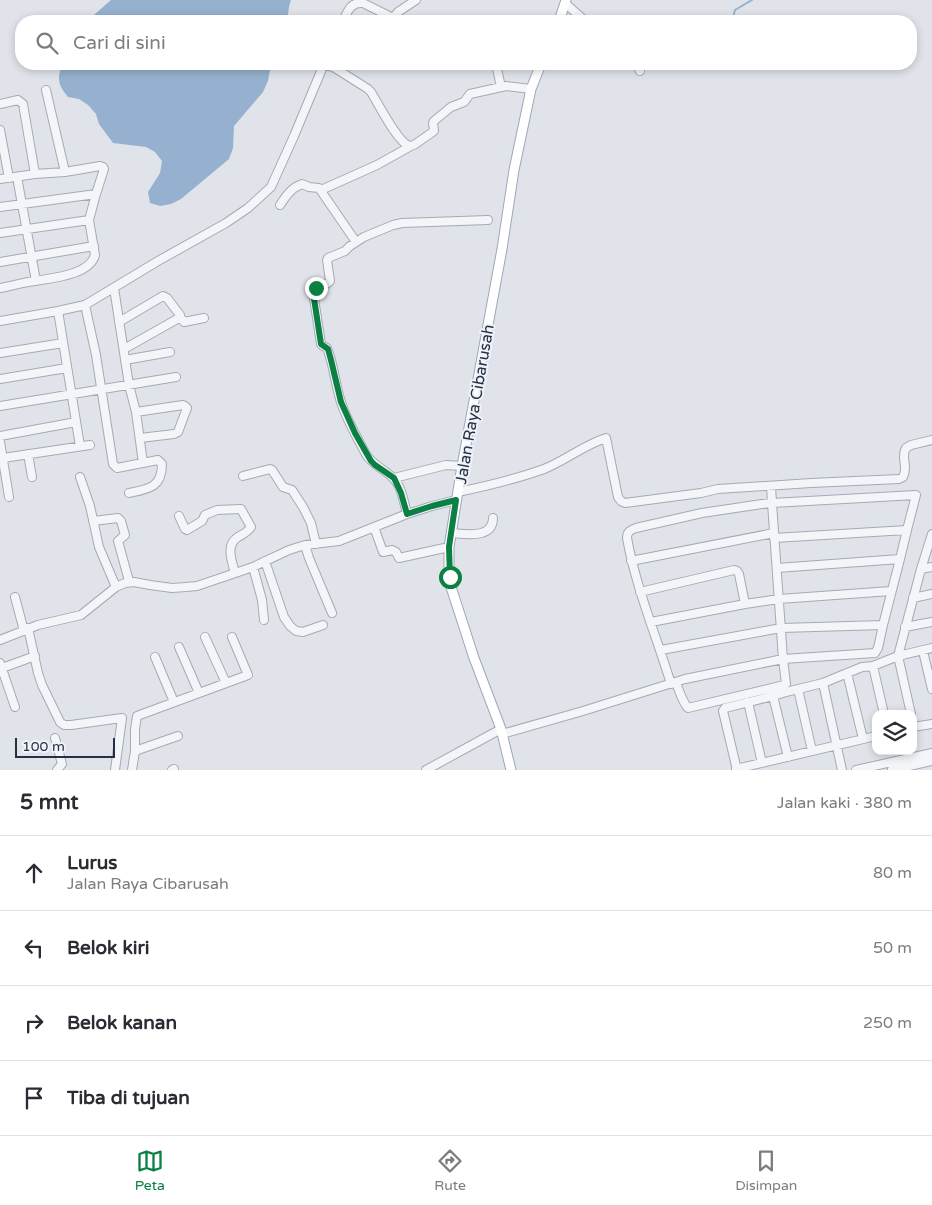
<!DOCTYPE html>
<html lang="id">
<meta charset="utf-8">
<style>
body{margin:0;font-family:"Varela Round",sans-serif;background:#f7f7f7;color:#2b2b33}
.controls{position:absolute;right:15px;bottom:15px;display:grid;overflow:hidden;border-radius:10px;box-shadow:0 2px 8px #0003}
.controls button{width:45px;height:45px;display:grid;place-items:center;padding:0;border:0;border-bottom:1px solid #e1e1e2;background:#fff;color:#2b2b33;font:25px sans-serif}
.scale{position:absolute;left:15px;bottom:12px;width:100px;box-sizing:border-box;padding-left:5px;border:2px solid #263044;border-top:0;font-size:14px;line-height:18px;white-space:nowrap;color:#263044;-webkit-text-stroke:4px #eff3f8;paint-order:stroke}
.stop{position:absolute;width:15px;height:15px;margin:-11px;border:4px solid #0b8043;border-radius:50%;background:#fff}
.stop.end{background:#0b8043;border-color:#fff;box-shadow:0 1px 5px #0008}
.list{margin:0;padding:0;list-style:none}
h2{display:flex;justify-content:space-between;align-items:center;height:65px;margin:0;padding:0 20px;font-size:21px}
h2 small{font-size:16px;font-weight:400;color:#7c7c81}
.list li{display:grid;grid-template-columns:32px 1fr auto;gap:15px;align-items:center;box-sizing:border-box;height:75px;padding:0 20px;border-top:1px solid #e1e1e2}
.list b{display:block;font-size:19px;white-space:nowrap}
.list p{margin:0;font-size:16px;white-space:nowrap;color:#7c7c81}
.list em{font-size:16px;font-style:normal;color:#7c7c81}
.icon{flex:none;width:28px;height:28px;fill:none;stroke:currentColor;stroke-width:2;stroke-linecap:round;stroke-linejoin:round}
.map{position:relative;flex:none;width:932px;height:770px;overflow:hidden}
.search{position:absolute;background:#fff;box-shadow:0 2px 8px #0003;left:15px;right:15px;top:15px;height:55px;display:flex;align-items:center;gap:12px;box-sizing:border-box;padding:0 18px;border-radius:20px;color:#7c7c81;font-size:19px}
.sheet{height:365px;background:#fff}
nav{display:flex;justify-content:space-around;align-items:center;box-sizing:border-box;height:70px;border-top:1px solid #e1e1e2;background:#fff;font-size:14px;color:#7c7c81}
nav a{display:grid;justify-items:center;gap:2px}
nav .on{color:#0b8043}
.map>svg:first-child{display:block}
.water{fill:#96b1cf}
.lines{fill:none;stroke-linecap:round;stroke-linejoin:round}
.stream{stroke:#96b1cf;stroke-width:2}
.minor-casing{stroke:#a4aab5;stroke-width:10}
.major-casing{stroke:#9da7b8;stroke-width:11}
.minor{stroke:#f3f5f8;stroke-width:8}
.major{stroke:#fff;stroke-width:9}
.route{stroke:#0b8043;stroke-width:6}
.labels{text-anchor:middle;stroke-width:4;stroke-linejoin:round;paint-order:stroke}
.street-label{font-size:16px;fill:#263044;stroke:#eff3f8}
</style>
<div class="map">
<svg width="932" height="770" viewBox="0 0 932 770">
<rect width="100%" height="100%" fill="#e0e4ea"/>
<!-- water -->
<path class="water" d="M 111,0 L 291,0 C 288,7 289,14 286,21 L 87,21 Z
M 67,64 L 271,64 L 268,81 L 263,92 L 234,126 L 233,148 L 229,159 L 181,199 L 171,204 L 160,206 L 150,203 L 148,192 L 160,173 L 162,161 L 155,152 L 146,147 L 113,143 L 99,124 L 96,114 L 88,105 L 79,99 L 68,97 C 59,86 57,81 61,67 Z"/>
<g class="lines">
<!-- stream -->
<path class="stream" d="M 732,21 L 735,10 L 752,0"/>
<defs>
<path id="minor" d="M 565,3 L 585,21
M 393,18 L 398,12 L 416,0
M 343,21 C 348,11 350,2 363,3 L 399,21
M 463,21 L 464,21
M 324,64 L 335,68 L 368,89 L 371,92 C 379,105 395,137 406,144 C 410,146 410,146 414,145 L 434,131 L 433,123 L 434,121 L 451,107 L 464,102 L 470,94 L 506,86 L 531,89
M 496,64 L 501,87
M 636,64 L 640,71
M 46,90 L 65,172
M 0,104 L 18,100 L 23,104 L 35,174
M 0,130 L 9,178
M 17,177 L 36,281
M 0,179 L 35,174 L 65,172 L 100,166 L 103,167 L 104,169 L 96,194 L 89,220 L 95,255 C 90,275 52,278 35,281 C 24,282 12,286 0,288
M 321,190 L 377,165 L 411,146
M 280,205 C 286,196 291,188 302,184 L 309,187 L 319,188 L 356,242
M 0,207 L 96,194
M 0,233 L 89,220
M 0,262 L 94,246
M 114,288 L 129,385 L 136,412 L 143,463
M 85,305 L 96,355 L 113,464 L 117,468 L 158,460 L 162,464 C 162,488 148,489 129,493
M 58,311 L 80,446
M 180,317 L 184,322 L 204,318
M 0,321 L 58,311 L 85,305 L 158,261 L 226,223 L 248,208 L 271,187 L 294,136 L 324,64
M 119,322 L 163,296 L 167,298 L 180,315 L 179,318 L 124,349
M 0,353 L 63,343
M 125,360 L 170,352
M 0,379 L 67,368
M 0,406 L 176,377
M 136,412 L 183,405 L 185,406 L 187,408 L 178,432 L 174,434 L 140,438
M 0,436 L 76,422
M 0,442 L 9,497
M 28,454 L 32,477
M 3,458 L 90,445
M 243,476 L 270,469 L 272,470 L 283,487 L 292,490 L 303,507 L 311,523 L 316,544
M 80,477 L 90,506 L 99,547 L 116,587
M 394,478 L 446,465 L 462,466
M 458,492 C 487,486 516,479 544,469 C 566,460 584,445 606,438 L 618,497 L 621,501 L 625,503 L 701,493 L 718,489 L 811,483 L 899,479 L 903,477 C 909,466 900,458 906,448 L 911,445 L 932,440
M 407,514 C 404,502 401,484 392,477 C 383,469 374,465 367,456 C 358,439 347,421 341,402 C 335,384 334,365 327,348 L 323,346 L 321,344 L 313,292 C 317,286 325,287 330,281 L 327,260 L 328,258 L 345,251 L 350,246 L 364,237 L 393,225 L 402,223 L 488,220
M 179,516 L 185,529 L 187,530 L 202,521 L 205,515 L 217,510 L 241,509 L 251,527 C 248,532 243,534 238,537 C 225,545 232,561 235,573
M 93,521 L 118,518 L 121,521 L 125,535 L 118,541 L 129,581
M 374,527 L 383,552 L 392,550 L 396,552 L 399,558 L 449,547
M 452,533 C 466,534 493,539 493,518
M 774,538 L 907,530
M 305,545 L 309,558 L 332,613
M 265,561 L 284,617 L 290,626 L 296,631 L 303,632 L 323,625
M 631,561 L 774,533
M 253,567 L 262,600 L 264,620
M 777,568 L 900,559
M 921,569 L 932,567
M 640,592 L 734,570 L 737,571 L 739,574 L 745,604
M 15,597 L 24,631
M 913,598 L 932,594
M 651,622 L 745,604 L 779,599 L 891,591
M 905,627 L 932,622
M 28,628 L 38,673 L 42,685 L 60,722 L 64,725 L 71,725 L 122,718 L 115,770
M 205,637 L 226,683
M 0,640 L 38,625 L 81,615 L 116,587 L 125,583 L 134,582 L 150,585 L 172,588 L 186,587 L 197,586 L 253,567 L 289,550 L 305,545 L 339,541 L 407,514 L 432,506 L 456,500
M 179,647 L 199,693
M 661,650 L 781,628 L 883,625
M 923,651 L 932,689
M 155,657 L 174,702
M 0,663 L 15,707
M 873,666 L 884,714
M 2,668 L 35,656
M 847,673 L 863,739
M 823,683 L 842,770
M 671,684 C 656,635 636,588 627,538 C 627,532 630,530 636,528 L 702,513 L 762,504 L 772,503 L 783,659 L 786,684 L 784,685 L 688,708 C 683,703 679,690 676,683
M 798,689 L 812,751
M 773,696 L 788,757
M 748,702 L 762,763
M 911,714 L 898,656 L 921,569 L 932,534
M 913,727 L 932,724
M 502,734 L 583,711 L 685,679 L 783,659 L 875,653 L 878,648 L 883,625 L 900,559 L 907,530 L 916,495 L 772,503 L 771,486
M 55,738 L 62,764 L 57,770
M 135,751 L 178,736
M 736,769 L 876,736
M 132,770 L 135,751 L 135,729 L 137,716 L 248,675 L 232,637
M 172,770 L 174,769
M 426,770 L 501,729
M 737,770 L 723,711 L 725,708 L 773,696 L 790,691 L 823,683 L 862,667 L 873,666 L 898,656 L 932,648
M 856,770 L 932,753
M 892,770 L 932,761"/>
<path id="major" d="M 559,21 L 566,0
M 511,770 L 501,729 L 474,658 L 451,587 L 449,568 L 449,547 L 462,466 L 502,249 L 514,170 L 531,89 L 541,64"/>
</defs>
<!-- minor casing -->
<use href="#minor" class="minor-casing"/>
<!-- major casing -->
<use href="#major" class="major-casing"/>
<!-- minor -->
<use href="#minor" class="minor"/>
<!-- major -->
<use href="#major" class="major"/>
</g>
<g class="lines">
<!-- route -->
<path class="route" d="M 316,288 L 313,292 L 321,344 L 328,349 L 331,360 L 341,402 L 355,433 L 371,461 L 375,465 L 394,478 L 401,493 L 407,514 L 432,506 L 456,500 L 449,547 L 450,577"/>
</g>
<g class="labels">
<!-- street labels -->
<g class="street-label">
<text transform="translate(474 404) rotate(-80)" y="6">Jalan Raya Cibarusah</text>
</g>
</g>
</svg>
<div class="controls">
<button><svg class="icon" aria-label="layers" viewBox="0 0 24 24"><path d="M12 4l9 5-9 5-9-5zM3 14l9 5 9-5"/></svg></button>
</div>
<div class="scale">100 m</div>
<div class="stop" style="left:450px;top:577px"></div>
<div class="stop end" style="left:316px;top:288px"></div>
<div class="search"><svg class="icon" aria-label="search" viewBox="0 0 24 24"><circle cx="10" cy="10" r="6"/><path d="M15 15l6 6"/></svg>Cari di sini</div>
</div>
<section class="sheet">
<h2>5 mnt<small>Jalan kaki · 380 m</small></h2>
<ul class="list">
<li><svg class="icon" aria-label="ahead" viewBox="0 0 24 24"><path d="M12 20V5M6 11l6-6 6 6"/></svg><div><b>Lurus</b><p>Jalan Raya Cibarusah</p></div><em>80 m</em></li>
<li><svg class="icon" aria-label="left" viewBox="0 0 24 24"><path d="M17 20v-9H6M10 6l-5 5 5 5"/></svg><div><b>Belok kiri</b></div><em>50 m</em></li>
<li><svg class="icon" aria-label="right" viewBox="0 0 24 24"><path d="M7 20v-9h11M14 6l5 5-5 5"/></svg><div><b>Belok kanan</b></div><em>250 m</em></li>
<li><svg class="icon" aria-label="arrive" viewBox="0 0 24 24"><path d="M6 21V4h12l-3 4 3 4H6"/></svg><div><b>Tiba di tujuan</b></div></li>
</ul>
</section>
<nav>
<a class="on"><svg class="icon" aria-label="map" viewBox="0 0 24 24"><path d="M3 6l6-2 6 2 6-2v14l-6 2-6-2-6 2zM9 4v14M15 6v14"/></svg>Peta</a>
<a><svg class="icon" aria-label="directions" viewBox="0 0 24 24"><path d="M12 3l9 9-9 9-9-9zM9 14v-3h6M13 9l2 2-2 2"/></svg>Rute</a>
<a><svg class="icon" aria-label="saved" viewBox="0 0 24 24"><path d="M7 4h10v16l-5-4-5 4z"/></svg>Disimpan</a>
</nav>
